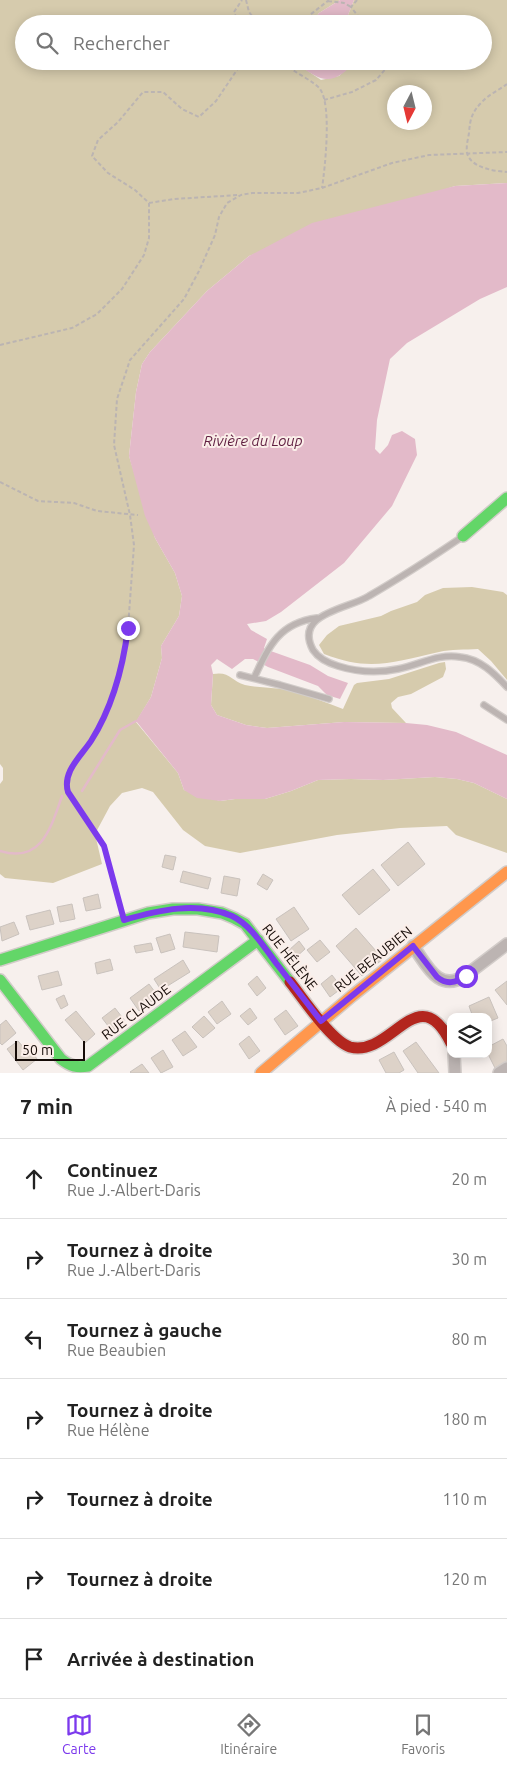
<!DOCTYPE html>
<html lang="fr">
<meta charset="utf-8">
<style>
body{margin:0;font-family:Ubuntu,sans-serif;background:#f6f6f6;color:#222}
.controls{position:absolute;right:15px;bottom:15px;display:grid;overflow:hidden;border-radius:10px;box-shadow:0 2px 12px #0003}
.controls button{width:45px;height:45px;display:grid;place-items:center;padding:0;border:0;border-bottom:1px solid #e0e0e0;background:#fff;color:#222;font:25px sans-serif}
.compass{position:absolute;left:387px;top:85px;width:45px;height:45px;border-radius:50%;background:#fff;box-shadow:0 2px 12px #0003;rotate:187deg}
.scale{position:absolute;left:15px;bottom:12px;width:70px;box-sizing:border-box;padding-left:5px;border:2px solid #150b07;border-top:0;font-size:14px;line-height:18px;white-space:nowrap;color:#150b07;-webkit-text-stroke:4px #fbeee9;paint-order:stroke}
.stop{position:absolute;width:15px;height:15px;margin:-11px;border:4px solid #7c3aed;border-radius:50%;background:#fff}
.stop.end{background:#7c3aed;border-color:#fff;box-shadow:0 1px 5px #0008}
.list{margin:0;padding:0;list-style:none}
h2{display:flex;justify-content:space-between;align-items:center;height:65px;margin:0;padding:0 20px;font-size:21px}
h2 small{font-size:16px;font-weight:400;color:#767676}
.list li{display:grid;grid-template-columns:32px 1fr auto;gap:15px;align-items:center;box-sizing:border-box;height:80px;padding:0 20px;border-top:1px solid #e0e0e0}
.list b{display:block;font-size:19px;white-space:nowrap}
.list p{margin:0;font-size:16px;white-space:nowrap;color:#767676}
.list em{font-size:16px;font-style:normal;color:#767676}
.icon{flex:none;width:28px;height:28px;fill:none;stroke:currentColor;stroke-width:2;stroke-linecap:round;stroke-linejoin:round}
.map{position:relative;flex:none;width:507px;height:1073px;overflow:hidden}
.search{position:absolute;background:#fff;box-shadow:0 2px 12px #0003;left:15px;right:15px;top:15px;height:55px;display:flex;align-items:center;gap:12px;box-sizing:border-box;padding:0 18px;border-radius:28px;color:#767676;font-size:19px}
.sheet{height:625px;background:#fff}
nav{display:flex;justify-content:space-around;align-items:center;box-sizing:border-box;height:70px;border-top:1px solid #e0e0e0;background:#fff;font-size:14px;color:#767676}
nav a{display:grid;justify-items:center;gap:2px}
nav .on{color:#7c3aed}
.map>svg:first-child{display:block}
.forest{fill:#d6cbad;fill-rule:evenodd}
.water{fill:#e3bac9}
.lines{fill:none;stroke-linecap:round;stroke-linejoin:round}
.stream{stroke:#e3bac9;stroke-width:2.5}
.building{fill:#ddd2c8;stroke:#c9c2bd}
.lane-casing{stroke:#d2ccc9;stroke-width:8}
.street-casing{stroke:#d2ccc9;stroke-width:14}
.fast-casing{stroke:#d2ccc9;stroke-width:14}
.slow-casing{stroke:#d2ccc9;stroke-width:14}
.jam-casing{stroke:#d2ccc9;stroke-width:14}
.path{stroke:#bbb4b2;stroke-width:2;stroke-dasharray:4 2.5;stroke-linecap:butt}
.lane{stroke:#bcb4b2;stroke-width:5.5}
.street{stroke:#bcb4b2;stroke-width:11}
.fast{stroke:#63d668;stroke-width:11}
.slow{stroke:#ff974d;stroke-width:11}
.jam{stroke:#b3261e;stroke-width:11}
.route{stroke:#7c3aed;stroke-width:6}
.labels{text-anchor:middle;stroke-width:4;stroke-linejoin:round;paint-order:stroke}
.street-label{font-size:14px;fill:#150b07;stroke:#fbeee9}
.water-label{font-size:15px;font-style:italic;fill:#601f41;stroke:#fbeee9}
</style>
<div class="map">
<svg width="507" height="1073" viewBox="0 0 507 1073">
<rect width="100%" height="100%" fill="#f7f0ed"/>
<!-- forest -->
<path class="forest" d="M 0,0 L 340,0 L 319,13 L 311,24 L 24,24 L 24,61 L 299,61 L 302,67 L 321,80 L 339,76 L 355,61 L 483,61 L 483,24 L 353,24 L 348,15 L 354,0 L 507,0 L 507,183 L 455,186 L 249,256 L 207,291 L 150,352 L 142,364 L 136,392 L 129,456 L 155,538 L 175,573 L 182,596 L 179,616 L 161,646 L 162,658 L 151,697 L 136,722 L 178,773 L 184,790 L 220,801 L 235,799 L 265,799 L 291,791 L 318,780 L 351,779 L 383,780 L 435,777 L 457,779 L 474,783 L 507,799 L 507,853 L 456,835 L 447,826 L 400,828 L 337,835 L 240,853 L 205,846 L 183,830 L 153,792 L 142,788 L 122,793 L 110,806 L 95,834 L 102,864 L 53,883 L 5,878 L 0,874 L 0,784 L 3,780 L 3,768 L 0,764 ZM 394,92 L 424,92 L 424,122 L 394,122 Z
M 472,587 L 503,592 L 507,595 L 507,680 L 491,661 L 478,649 C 465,650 451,649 439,652 C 393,662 370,672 324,654 L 319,645 L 327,635 L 339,626 L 381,616 L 391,611 L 417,602 L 425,595 L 443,588 Z
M 445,662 L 446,669 L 443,677 L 411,694 L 398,697 L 391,703 L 392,708 L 406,723 L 344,722 L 267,728 L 246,725 L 217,715 L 211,705 L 213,674 C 230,671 231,681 245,685 C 259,688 274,687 288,690 C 306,695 325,702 343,709 L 354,685 L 357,683 L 389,679 L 439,663 Z"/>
<!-- water -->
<path class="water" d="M 340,0 L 354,0 L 348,15 L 353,24 L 311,24 L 319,13 Z
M 299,61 L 355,61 C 344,75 330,85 314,75 C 307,71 302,69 299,61 Z
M 507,183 L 507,287 L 480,299 L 407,343 L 390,359 L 377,420 L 375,449 L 380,454 L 388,445 L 392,435 L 402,431 L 415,439 L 417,455 L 392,506 L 344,563 L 281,612 L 266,621 L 247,624 L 251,630 L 267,639 L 264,648 L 265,649 L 310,665 L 328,676 L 348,683 L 340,699 L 327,695 L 318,686 L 268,667 L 253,659 L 245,659 L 232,669 L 217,659 L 211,665 L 213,674 L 211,705 L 217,715 L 246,725 L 267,728 L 344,722 L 406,723 L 427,725 L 456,732 L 507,755 L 507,799 L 474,783 L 457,779 L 435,777 L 383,780 L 351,779 L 318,780 L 291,791 L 265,799 L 235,799 L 220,801 L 197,798 L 184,790 L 178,773 L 136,721 L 151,697 L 162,658 L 161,646 L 179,616 L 182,596 L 175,573 L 155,538 L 145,516 L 129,456 L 136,392 L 142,364 L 150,352 L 207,291 L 249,256 L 312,223 L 455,186 Z"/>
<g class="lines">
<!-- stream -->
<path class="stream" d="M 82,791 L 120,730 L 136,721
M 0,851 C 42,864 51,827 62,796"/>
</g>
<!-- building -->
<path class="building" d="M 408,842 L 425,864 L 398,886 L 381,865 Z
M 165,855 L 176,857 L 173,870 L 162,867 Z
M 373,869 L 390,890 L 359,915 L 342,895 Z
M 183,871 L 211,878 L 208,889 L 180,882 Z
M 263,874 L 273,880 L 267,890 L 257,884 Z
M 224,876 L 240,879 L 237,896 L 221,893 Z
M 98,894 L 101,908 L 86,911 L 83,898 Z
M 72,904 L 75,919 L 60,922 L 57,907 Z
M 294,907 L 309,929 L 291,941 L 276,919 Z
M 50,910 L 54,924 L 30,930 L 26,916 Z
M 14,922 L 19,934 L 2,941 L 0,927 Z
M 356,928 L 383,959 L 362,976 L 336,946 Z
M 185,932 L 219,936 L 217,952 L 183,947 Z
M 170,934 L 175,949 L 161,953 L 156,938 Z
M 320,940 L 330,952 L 317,962 L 307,950 Z
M 299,941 L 305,949 L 295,958 L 288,951 Z
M 151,943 L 153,950 L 136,953 L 134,946 Z
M 110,959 L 113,970 L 97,974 L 95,963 Z
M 183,960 L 190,972 L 161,990 L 154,979 Z
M 58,971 L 62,985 L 42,990 L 38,976 Z
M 332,975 L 342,988 L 330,997 L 321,984 Z
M 257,976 L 266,988 L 257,996 L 248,984 Z
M 507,981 L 507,1005 L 495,990 Z
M 149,984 L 158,996 L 139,1011 L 130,998 Z
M 64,995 L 68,1005 L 61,1009 L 56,999 Z
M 489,997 L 498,1018 L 488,1022 L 488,1017 L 473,1017 L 469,1006 Z
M 222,1001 L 231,1014 L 217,1024 L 208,1012 Z
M 115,1008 L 125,1021 L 112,1031 L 102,1018 Z
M 250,1008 L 257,1018 L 248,1025 L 240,1016 Z
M 286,1010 L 298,1026 L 285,1035 L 274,1019 Z
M 76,1011 L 95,1034 L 85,1043 L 65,1020 Z
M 204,1016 L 215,1028 L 203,1038 L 192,1027 Z
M 6,1020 L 16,1033 L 2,1045 L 0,1043 L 0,1025 Z
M 185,1031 L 197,1047 L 183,1056 L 172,1040 Z
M 249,1036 L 260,1051 L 249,1059 L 239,1044 Z
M 503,1039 L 507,1046 L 507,1062 L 495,1068 L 488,1054 L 488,1047 Z
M 18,1041 L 25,1049 L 28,1046 L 37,1059 L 23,1070 L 7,1049 Z
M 416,1042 L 439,1073 L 418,1073 L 403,1051 Z
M 163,1050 L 173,1067 L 161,1073 L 151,1058 Z
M 394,1052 L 404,1070 L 399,1073 L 386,1073 L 379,1060 Z
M 142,1064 L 149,1073 L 131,1073 L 130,1072 Z"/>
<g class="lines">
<defs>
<path id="lane" d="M 462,537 C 431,558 400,578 369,596 C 349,609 293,613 313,650 C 319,659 328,663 338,666 C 357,672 379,673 398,669 C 419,665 439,653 460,657 C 480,659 494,673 507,687
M 240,675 L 280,685 L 329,699
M 254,678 C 269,646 279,623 317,618
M 484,705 L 507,720"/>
<path id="street" d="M 413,946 C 427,965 438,993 465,976 L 507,944
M 454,1054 L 455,1073
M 499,1073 L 507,1068"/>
<path id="fast" d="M 463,536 L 507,498
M 0,960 L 148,913 L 173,909 L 198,909 L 222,913 L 234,918 L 245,924 L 290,982
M 0,980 L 61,1059 C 70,1066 77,1068 88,1066 L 258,940"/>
<path id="slow" d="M 261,1073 L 352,996 L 507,872"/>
<path id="jam" d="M 290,982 C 303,998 331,1041 350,1047 C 392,1058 418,976 451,1043"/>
</defs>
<!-- lane casing -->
<use href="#lane" class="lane-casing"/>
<!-- street casing -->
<use href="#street" class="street-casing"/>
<!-- fast casing -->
<use href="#fast" class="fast-casing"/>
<!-- slow casing -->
<use href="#slow" class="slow-casing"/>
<!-- jam casing -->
<use href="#jam" class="jam-casing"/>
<!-- path -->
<path class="path" d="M 246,0 L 249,12 L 258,24
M 357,0 L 351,7 L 364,24
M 328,1 L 344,3 L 351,7
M 239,24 L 234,12 L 242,0
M 303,24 L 306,18 L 329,0
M 287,61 L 288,67 C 295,72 316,83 320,89 C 332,105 325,168 322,188
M 507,84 C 499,90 488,95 482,102 C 472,112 470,119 469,133 C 468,139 466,146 467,153 C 471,168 494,171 507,172
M 324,100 L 352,92 L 376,80 L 389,65 L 389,61
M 149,203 L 174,199 L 239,195
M 0,345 L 72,328 L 97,314 L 122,289 L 144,255 L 149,238 L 149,203 L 135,190 L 108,173 L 92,156 L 98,140 L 118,122 L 143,92 L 163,92 L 182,109 L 199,117 L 216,101 L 243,61
M 0,482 L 38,501 L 74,503 L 97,511 L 138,515
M 120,908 L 104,846 L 96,831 L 68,792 L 66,784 L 73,765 L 97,730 L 110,702 L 118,675 L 128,628 L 134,545 L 130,515 L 114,445 L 117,399 L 130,360 L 184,299 L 199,271 L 215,235 L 219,217 L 227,203 L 241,195 L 252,193 L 298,193 L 322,188 L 392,163 L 429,155 L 507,152"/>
<!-- lane -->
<use href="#lane" class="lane"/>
<!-- street -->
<use href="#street" class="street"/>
<!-- fast -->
<use href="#fast" class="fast"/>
<!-- slow -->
<use href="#slow" class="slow"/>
<!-- jam -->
<use href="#jam" class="jam"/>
</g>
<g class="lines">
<!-- route -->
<path class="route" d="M 128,628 C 123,667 112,708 91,741 C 81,756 62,772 68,792 L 104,846 L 124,920 C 159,910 197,901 232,916 C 251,925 264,947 276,963 C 291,982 306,1002 321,1021 L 413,946 L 437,977 C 447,985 455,983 466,976"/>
</g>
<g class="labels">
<!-- street labels -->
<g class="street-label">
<text transform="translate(290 957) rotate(52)" y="5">RUE HÉLÈNE</text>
<text transform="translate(373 959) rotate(-39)" y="5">RUE BEAUBIEN</text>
<text transform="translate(136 1012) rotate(-37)" y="5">RUE CLAUDE</text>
</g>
<!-- water labels -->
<g class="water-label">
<text x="253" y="446">Rivière du Loup</text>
</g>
</g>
</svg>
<div class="controls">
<button><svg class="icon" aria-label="layers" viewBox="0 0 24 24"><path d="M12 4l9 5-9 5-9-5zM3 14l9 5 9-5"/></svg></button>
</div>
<svg class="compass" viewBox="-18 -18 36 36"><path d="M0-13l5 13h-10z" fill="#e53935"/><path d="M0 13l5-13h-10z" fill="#767676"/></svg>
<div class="scale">50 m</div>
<div class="stop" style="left:466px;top:976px"></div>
<div class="stop end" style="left:128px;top:628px"></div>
<div class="search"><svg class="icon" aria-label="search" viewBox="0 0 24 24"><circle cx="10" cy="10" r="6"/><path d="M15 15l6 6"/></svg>Rechercher</div>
</div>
<section class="sheet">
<h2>7 min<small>À pied · 540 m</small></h2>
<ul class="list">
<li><svg class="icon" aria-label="ahead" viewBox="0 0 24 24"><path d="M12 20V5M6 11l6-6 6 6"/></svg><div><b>Continuez</b><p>Rue J.-Albert-Daris</p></div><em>20 m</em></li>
<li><svg class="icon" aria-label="right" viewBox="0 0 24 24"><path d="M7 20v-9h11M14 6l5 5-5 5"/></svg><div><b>Tournez à droite</b><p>Rue J.-Albert-Daris</p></div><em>30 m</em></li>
<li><svg class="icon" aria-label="left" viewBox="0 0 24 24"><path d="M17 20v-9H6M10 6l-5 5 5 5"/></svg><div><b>Tournez à gauche</b><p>Rue Beaubien</p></div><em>80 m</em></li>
<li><svg class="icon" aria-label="right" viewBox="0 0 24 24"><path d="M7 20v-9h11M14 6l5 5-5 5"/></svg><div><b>Tournez à droite</b><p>Rue Hélène</p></div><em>180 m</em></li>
<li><svg class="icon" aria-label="right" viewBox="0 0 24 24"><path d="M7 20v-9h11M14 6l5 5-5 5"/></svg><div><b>Tournez à droite</b></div><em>110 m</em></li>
<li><svg class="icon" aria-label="right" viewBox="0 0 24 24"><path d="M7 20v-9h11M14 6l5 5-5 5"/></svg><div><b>Tournez à droite</b></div><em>120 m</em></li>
<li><svg class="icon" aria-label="arrive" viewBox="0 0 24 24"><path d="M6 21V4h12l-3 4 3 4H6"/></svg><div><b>Arrivée à destination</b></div></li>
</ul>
</section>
<nav>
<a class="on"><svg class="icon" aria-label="map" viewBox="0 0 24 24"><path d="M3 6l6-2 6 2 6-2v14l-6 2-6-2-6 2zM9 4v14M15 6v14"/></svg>Carte</a>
<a><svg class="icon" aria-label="directions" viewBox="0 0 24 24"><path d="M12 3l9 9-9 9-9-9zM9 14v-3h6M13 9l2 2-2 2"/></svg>Itinéraire</a>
<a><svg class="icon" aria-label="saved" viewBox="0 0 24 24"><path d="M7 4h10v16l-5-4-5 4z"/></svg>Favoris</a>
</nav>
